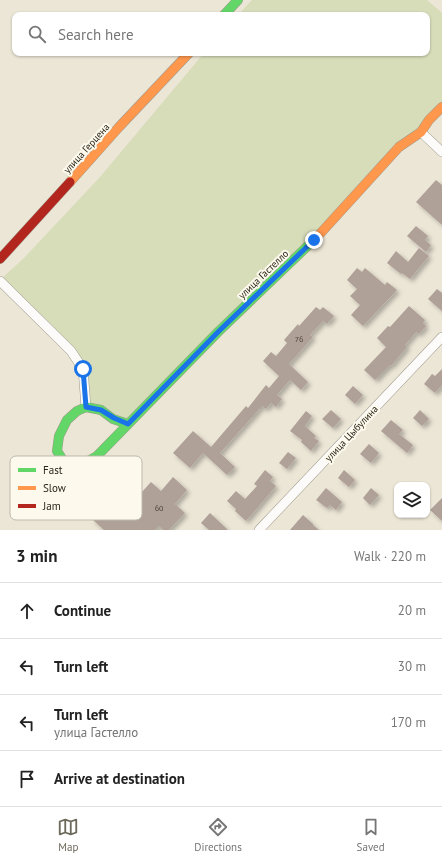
<!DOCTYPE html>
<meta charset="utf-8">
<style>
body{margin:0;font-family:"PT Sans",sans-serif;background:#f2f2f2;color:#222}
.controls{position:absolute;right:12px;bottom:12px;display:grid;overflow:hidden;border-radius:8px;box-shadow:0 1px 3px #0004}
.controls button{width:36px;height:36px;display:grid;place-items:center;padding:0;border:0;border-bottom:1px solid #e0e0e0;background:#fff;color:#222;font:20px sans-serif}
.stop{position:absolute;width:12px;height:12px;margin:-9px;border:3px solid #1a73e8;border-radius:50%;background:#fff}
.stop.end{background:#1a73e8;border-color:#fff;box-shadow:0 1px 4px #0008}
.list{margin:0;padding:0;list-style:none}
h2{display:flex;justify-content:space-between;align-items:center;height:52px;margin:0;padding:0 16px;font-size:17px}
h2 small{font-size:13px;font-weight:400;color:#767676}
.list li{display:grid;grid-template-columns:26px 1fr auto;gap:12px;align-items:center;box-sizing:border-box;height:56px;padding:0 16px;border-top:1px solid #e0e0e0}
.list b{display:block;font-size:15px;white-space:nowrap}
.list p{margin:0;font-size:13px;white-space:nowrap;color:#767676}
.list em{font-size:13px;font-style:normal;color:#767676}
.icon{flex:none;width:22px;height:22px;fill:none;stroke:currentColor;stroke-width:2;stroke-linecap:round;stroke-linejoin:round}
.map{position:relative;flex:none;width:442px;height:530px;overflow:hidden}
.search{position:absolute;background:#fff;box-shadow:0 1px 3px #0004;left:12px;right:12px;top:12px;height:44px;display:flex;align-items:center;gap:10px;box-sizing:border-box;padding:0 14px;border-radius:8px;color:#767676;font-size:15px}
.sheet{height:276px;background:#fff}
nav{display:flex;justify-content:space-around;align-items:center;box-sizing:border-box;height:56px;border-top:1px solid #e0e0e0;background:#fff;font-size:11px;color:#767676}
nav a{display:grid;justify-items:center;gap:2px}
nav .on{color:#6d695b}
.map>svg:first-child{display:block}
.green{fill:#d7dcb9}
.building{fill:#afa098;filter:url(#shadow)}
.lines{fill:none;stroke-linecap:round;stroke-linejoin:round}
.street-casing{stroke:#a09b8e;stroke-width:10}
.fast-casing{stroke:#a09b8e;stroke-width:10}
.slow-casing{stroke:#a09b8e;stroke-width:10}
.jam-casing{stroke:#a09b8e;stroke-width:10}
.street{stroke:#fcfbf9;stroke-width:9}
.fast{stroke:#63d668;stroke-width:9}
.slow{stroke:#ff974d;stroke-width:9}
.jam{stroke:#b3261e;stroke-width:9}
.route{stroke:#1a73e8;stroke-width:5}
.labels{text-anchor:middle;stroke-width:4;stroke-linejoin:round;paint-order:stroke}
.number-label{font-size:8px;fill:#4a4439}
.street-label{font-size:10px;fill:#292519;stroke:#fdf9ec}
.key{fill:#fdf9ec;stroke:#bdb9ad;stroke-width:1}
.key-label{font-size:11px;fill:#292519}
</style>
<div class="map">
<svg width="442" height="530" viewBox="0 0 442 530">
<defs>
<filter id="shadow"><feDropShadow dx="3" dy="3" stdDeviation="2" flood-color="#0004"/></filter>
</defs>
<rect width="100%" height="100%" fill="#ece6d6"/>
<!-- green -->
<path class="green" d="M 252,0 L 427,0 L 442,13 L 442,107 L 128,424 L 86,407 L 83,369 L 0,280 L 24,258 L 100,177 L 204,53 L 427,53 L 427,15 L 238,15 Z"/>
<!-- building -->
<path class="building" d="M 436,180 L 442,185 L 442,225 L 416,202 Z
M 416,226 L 428,236 L 425,240 L 431,245 L 426,252 L 407,236 Z
M 419,248 L 429,256 L 410,279 L 402,273 L 401,274 L 387,263 L 396,251 L 408,262 Z
M 357,268 L 362,272 L 365,268 L 385,285 L 387,282 L 397,290 L 363,326 L 351,315 L 360,305 L 350,296 L 357,289 L 347,280 Z
M 437,289 L 442,293 L 442,311 L 428,299 Z
M 409,306 L 425,320 L 423,323 L 426,326 L 419,334 L 416,332 L 405,345 L 407,347 L 391,366 L 390,365 L 375,380 L 364,370 L 386,347 L 377,338 L 388,326 L 390,327 Z
M 316,307 L 320,310 L 323,307 L 334,316 L 327,324 L 323,321 L 310,335 L 313,337 L 289,364 L 308,382 L 301,390 L 290,380 L 277,395 L 282,399 L 276,407 L 271,403 L 266,409 L 262,406 L 220,453 L 235,467 L 227,475 L 203,453 L 190,468 L 173,453 L 193,431 L 211,447 L 246,406 L 248,408 L 266,385 L 269,388 L 279,376 L 263,361 L 271,352 L 276,356 L 287,343 L 284,340 L 298,324 L 299,326 Z
M 442,369 L 442,385 L 435,393 L 424,384 L 432,374 L 435,376 Z
M 353,386 L 363,395 L 355,404 L 345,395 Z
M 331,410 L 341,419 L 333,428 L 322,419 Z
M 420,410 L 429,419 L 422,426 L 413,418 Z
M 306,411 L 312,416 L 305,426 L 316,436 L 314,438 L 319,441 L 311,451 L 301,442 L 302,440 L 290,431 Z
M 391,420 L 403,430 L 399,434 L 413,445 L 407,453 L 381,431 Z
M 369,444 L 379,453 L 371,463 L 360,454 Z
M 288,452 L 296,458 L 287,469 L 279,463 Z
M 265,470 L 273,477 L 270,481 L 276,486 L 246,521 L 235,511 L 236,509 L 227,501 L 236,491 L 245,499 L 257,486 L 254,484 Z
M 344,470 L 355,480 L 349,487 L 338,478 Z
M 173,477 L 187,490 L 175,504 L 185,513 L 169,530 L 163,530 L 159,526 L 155,530 L 104,530 L 92,519 L 116,492 L 131,504 L 151,482 L 161,491 Z
M 326,488 L 342,502 L 336,510 L 330,505 L 327,508 L 316,500 Z
M 371,488 L 379,495 L 370,505 L 363,498 Z
M 442,498 L 442,521 L 430,510 Z
M 210,513 L 228,530 L 209,530 L 201,523 Z
M 303,515 L 313,524 L 313,525 L 319,530 L 290,530 Z"/>
<g class="lines">
<defs>
<path id="street" d="M 421,132 L 442,152
M 0,281 L 71,351 L 83,369 L 86,407
M 259,530 L 442,337"/>
<path id="fast" d="M 224,15 L 238,0
M 128,424 L 113,419 L 101,410 L 86,407 L 77,411 L 67,420 L 59,436 L 57,451 L 66,465 L 76,468 L 97,456 L 218,332 L 318,236"/>
<path id="slow" d="M 70,182 L 119,127 L 189,53
M 318,236 L 399,147 L 421,132 L 429,120 L 442,107"/>
<path id="jam" d="M 0,259 L 70,182"/>
</defs>
<!-- street casing -->
<use href="#street" class="street-casing"/>
<!-- fast casing -->
<use href="#fast" class="fast-casing"/>
<!-- slow casing -->
<use href="#slow" class="slow-casing"/>
<!-- jam casing -->
<use href="#jam" class="jam-casing"/>
<!-- street -->
<use href="#street" class="street"/>
<!-- fast -->
<use href="#fast" class="fast"/>
<!-- slow -->
<use href="#slow" class="slow"/>
<!-- jam -->
<use href="#jam" class="jam"/>
</g>
<g class="lines">
<!-- route -->
<path class="route" d="M 83,369 L 86,407 L 101,410 L 114,418 L 128,424 L 218,332 L 314,240"/>
</g>
<g class="labels">
<!-- number labels -->
<g class="number-label">
<text x="299" y="342">76</text>
<text x="159" y="511">60</text>
</g>
<!-- street labels -->
<g class="street-label">
<text transform="translate(86 148) rotate(-48)" y="4">улица Герцена</text>
<text transform="translate(263 274) rotate(-44)" y="4">улица Гастелло</text>
<text transform="translate(351 433) rotate(-47)" y="4">улица Цыбулина</text>
</g>
</g>
<!-- legend -->
<rect x="10" y="456" width="132" height="64" rx="6" class="key"/>
<rect x="18" y="468" width="18" height="4" fill="#63d668"/>
<rect x="18" y="486" width="18" height="4" fill="#ff974d"/>
<rect x="18" y="504" width="18" height="4" fill="#b3261e"/>
<g class="key-label">
<text x="43" y="474">Fast</text>
<text x="43" y="492">Slow</text>
<text x="43" y="510">Jam</text>
</g>
</svg>
<div class="controls">
<button><svg class="icon" aria-label="layers" viewBox="0 0 24 24"><path d="M12 4l9 5-9 5-9-5zM3 14l9 5 9-5"/></svg></button>
</div>
<div class="stop" style="left:83px;top:369px"></div>
<div class="stop end" style="left:314px;top:240px"></div>
<div class="search"><svg class="icon" aria-label="search" viewBox="0 0 24 24"><circle cx="10" cy="10" r="6"/><path d="M15 15l6 6"/></svg>Search here</div>
</div>
<section class="sheet">
<h2>3 min<small>Walk · 220 m</small></h2>
<ul class="list">
<li><svg class="icon" aria-label="ahead" viewBox="0 0 24 24"><path d="M12 20V5M6 11l6-6 6 6"/></svg><div><b>Continue</b></div><em>20 m</em></li>
<li><svg class="icon" aria-label="left" viewBox="0 0 24 24"><path d="M17 20v-9H6M10 6l-5 5 5 5"/></svg><div><b>Turn left</b></div><em>30 m</em></li>
<li><svg class="icon" aria-label="left" viewBox="0 0 24 24"><path d="M17 20v-9H6M10 6l-5 5 5 5"/></svg><div><b>Turn left</b><p>улица Гастелло</p></div><em>170 m</em></li>
<li><svg class="icon" aria-label="arrive" viewBox="0 0 24 24"><path d="M6 21V4h12l-3 4 3 4H6"/></svg><div><b>Arrive at destination</b></div></li>
</ul>
</section>
<nav>
<a class="on"><svg class="icon" aria-label="map" viewBox="0 0 24 24"><path d="M3 6l6-2 6 2 6-2v14l-6 2-6-2-6 2zM9 4v14M15 6v14"/></svg>Map</a>
<a><svg class="icon" aria-label="directions" viewBox="0 0 24 24"><path d="M12 3l9 9-9 9-9-9zM9 14v-3h6M13 9l2 2-2 2"/></svg>Directions</a>
<a><svg class="icon" aria-label="saved" viewBox="0 0 24 24"><path d="M7 4h10v16l-5-4-5 4z"/></svg>Saved</a>
</nav>
